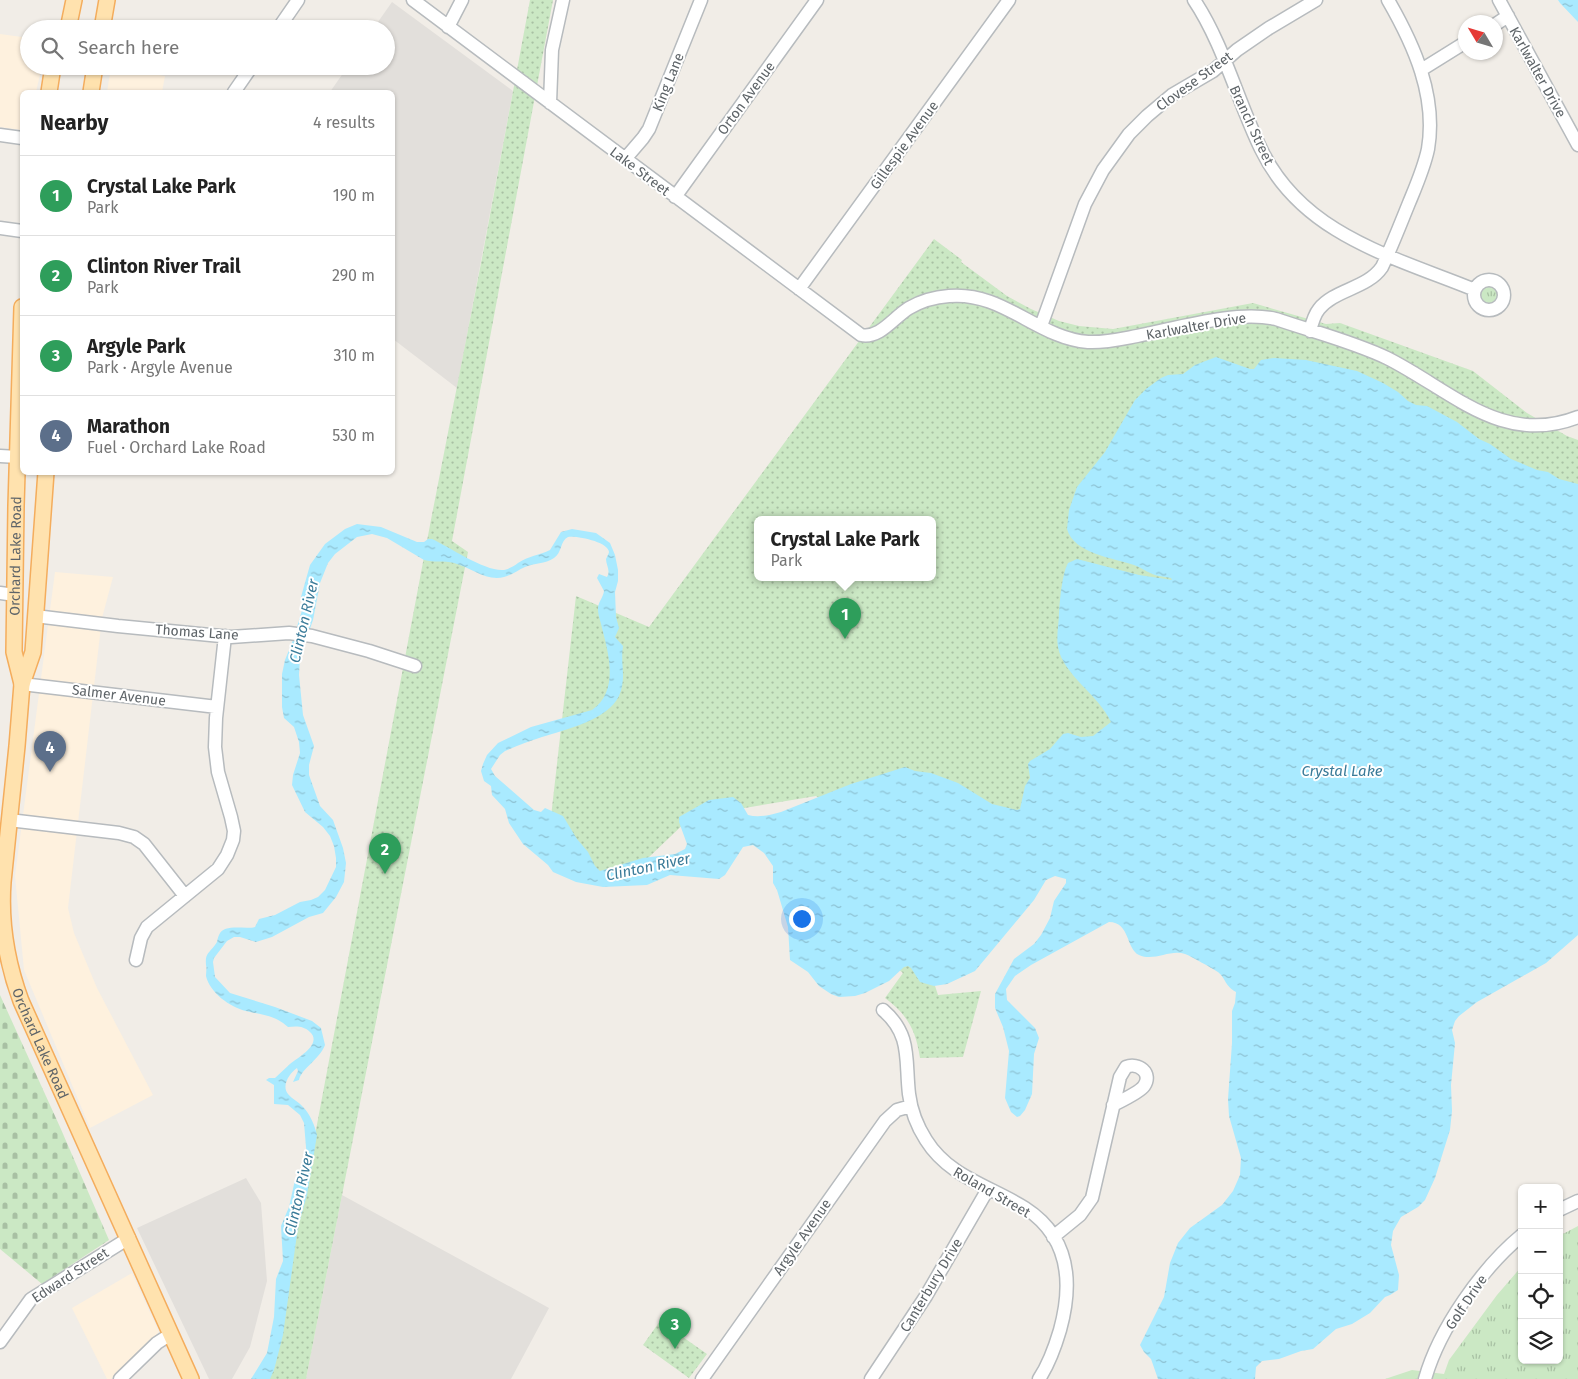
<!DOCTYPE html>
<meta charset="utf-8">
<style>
body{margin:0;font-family:"Fira Sans",sans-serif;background:#f6f6f6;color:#222}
.controls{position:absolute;right:15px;bottom:15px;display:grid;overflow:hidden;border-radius:8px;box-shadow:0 1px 4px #0004}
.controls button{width:45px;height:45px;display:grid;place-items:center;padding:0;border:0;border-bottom:1px solid #e0e0e0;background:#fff;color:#222;font:25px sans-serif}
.compass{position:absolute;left:1458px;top:15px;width:45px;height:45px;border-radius:50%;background:#fff;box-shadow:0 1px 4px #0004;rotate:308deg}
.you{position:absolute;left:801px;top:918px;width:18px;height:18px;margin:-12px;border:4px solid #fff;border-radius:50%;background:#1a73e8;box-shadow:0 0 0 8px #1a73e833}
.badge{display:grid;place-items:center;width:32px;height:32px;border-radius:50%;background:#ec3147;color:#fff;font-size:16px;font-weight:700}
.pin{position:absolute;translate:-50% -41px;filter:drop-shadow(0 1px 2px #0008)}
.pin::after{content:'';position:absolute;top:26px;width:18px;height:15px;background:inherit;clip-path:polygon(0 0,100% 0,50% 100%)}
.popup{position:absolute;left:754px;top:516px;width:182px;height:65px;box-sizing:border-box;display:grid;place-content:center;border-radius:8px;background:#fff;filter:drop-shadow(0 1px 4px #0005);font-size:16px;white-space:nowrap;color:#767676}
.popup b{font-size:19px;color:#222}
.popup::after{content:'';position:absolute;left:50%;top:100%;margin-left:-10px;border:10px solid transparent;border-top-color:#fff}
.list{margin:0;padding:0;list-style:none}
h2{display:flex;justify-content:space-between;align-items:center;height:65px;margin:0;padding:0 20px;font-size:21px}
h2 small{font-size:16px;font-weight:400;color:#767676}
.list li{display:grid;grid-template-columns:32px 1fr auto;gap:15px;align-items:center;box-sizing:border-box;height:80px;padding:0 20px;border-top:1px solid #e0e0e0}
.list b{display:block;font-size:19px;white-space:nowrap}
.list p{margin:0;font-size:16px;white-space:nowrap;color:#767676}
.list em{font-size:16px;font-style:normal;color:#767676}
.icon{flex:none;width:28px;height:28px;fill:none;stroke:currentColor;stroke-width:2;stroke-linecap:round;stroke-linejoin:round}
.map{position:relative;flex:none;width:1578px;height:1379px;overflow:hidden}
.search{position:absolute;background:#fff;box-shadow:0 1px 4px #0004;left:20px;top:20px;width:375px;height:55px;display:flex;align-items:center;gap:12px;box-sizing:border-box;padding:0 18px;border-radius:28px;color:#767676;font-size:19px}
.panel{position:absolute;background:#fff;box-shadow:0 1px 4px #0004;left:20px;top:90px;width:375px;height:385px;border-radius:8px}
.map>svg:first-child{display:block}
.commercial{fill:#fef1de}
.industrial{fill:#e2dfdb}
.grass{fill:url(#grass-tufts)}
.cemetery{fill:url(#cemetery-stones)}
.park{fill:url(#park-dots);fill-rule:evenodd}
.water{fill:url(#water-ripples)}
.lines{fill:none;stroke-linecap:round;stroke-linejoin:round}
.minor-casing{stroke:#b7bbbe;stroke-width:15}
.major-casing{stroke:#f4ad5d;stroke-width:18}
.minor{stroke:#fff;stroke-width:12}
.major{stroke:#ffe2ae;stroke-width:15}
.labels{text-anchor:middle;stroke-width:4;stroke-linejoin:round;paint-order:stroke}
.street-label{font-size:14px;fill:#5e6468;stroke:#fff}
.water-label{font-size:15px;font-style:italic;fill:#3a7b99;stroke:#fff}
</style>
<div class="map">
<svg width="1578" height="1379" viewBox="0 0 1578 1379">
<defs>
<pattern id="grass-tufts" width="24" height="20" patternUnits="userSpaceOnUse" patternTransform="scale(1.25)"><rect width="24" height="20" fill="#cbe8c4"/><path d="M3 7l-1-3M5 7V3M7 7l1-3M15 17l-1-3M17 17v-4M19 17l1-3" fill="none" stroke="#a8c0a3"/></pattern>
<pattern id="cemetery-stones" width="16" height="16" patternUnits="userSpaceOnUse" patternTransform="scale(1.25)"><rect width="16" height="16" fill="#cbe8c4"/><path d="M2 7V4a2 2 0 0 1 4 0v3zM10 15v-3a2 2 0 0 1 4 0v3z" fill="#a8c0a3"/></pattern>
<pattern id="park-dots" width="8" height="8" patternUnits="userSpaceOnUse" patternTransform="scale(1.25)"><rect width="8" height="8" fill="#cbe8c4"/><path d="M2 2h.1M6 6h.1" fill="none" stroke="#a8c0a3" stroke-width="1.8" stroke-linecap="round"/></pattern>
<pattern id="water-ripples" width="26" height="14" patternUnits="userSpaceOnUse" patternTransform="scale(1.25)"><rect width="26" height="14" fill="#a9eaff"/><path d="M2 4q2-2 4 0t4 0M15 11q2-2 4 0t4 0" fill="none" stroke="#8dc1d2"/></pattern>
</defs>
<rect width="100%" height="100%" fill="#f1ede7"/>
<!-- commercial -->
<path class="commercial" d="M 0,34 L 29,38 L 29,66 L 42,66 L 36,92 L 22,92 L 22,130 L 0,127 Z
M 111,67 L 165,76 L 162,92 L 107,92 Z
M 55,572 L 113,577 L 102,618 L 68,908 L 74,933 L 97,988 L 153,1095 L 90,1128 L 24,970 L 15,876 Z
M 132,1273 L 159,1332 L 111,1379 L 107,1379 L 72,1308 Z"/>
<!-- industrial -->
<path class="industrial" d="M 392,2 L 513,91 L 457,388 L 393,339 L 392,92 L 330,92 L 348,66 L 386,66 L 386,29 L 373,29 Z
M 246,1178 L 261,1203 L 267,1281 L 250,1347 L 232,1379 L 209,1379 L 137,1228 Z
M 342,1195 L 549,1308 L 511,1379 L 306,1379 Z"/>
<!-- grass -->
<path class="grass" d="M1480 295a9 9 0 1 1 18 0a9 9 0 1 1-18 0Z
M 1578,1226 L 1578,1379 L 1385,1379 L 1412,1370 L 1444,1374 L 1449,1360 L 1497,1295 L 1522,1266 L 1522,1360 L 1559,1360 L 1559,1236 Z"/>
<!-- cemetery -->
<path class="cemetery" d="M 0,995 L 60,1127 L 109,1240 L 42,1284 L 0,1249 Z"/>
<!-- park -->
<path class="park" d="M 530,0 L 553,0 L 452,541 L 468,552 L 306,1379 L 269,1379 L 430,525 L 482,258 Z
M 934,239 L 962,260 L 961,262 L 1007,296 L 1031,309 L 1059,321 L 1079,326 L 1113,329 L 1253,303 L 1326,324 L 1340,323 L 1473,371 L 1527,413 L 1567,436 L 1578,440 L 1578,493 L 1187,578 L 1135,723 L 922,946 L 938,995 L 981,991 L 963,1057 L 920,1058 C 916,1031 908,1015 885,998 L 903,973 L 836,921 L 888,849 L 816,796 L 691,817 L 626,879 L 546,861 L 576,596 L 649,627 ZM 758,520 L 932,520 L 932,578 L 758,578 Z
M 660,1321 L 707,1354 L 689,1378 L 643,1345 Z"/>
<!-- water -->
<path class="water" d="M 1558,0 L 1578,0 L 1578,22 L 1560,3 Z
M 1216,357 L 1250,369 L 1254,369 L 1261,360 L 1274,358 L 1306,360 L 1357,371 L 1383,383 L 1398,392 L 1408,401 L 1416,405 L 1427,406 L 1457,422 L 1479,439 L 1490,444 L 1511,459 L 1537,470 L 1548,472 L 1559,479 L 1578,484 L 1578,935 L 1546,963 L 1477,1002 L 1459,1016 L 1455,1021 L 1452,1030 L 1455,1043 L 1451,1085 L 1452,1111 L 1450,1130 L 1435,1178 L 1425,1200 L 1418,1207 L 1401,1217 L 1393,1231 L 1391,1245 L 1399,1275 L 1398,1290 L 1390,1295 L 1385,1297 L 1370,1313 L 1352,1324 L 1336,1329 L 1313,1349 L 1301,1351 L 1279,1359 L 1262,1361 L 1256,1367 L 1255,1379 L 1158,1379 L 1151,1359 L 1144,1352 L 1140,1345 L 1164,1297 L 1170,1263 L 1178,1243 L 1190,1228 L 1222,1205 L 1233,1191 L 1240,1175 L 1241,1158 L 1229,1116 L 1228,1099 L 1232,1043 L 1232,1011 L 1235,1003 L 1236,992 C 1224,985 1227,980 1218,972 C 1217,971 1187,954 1185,954 C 1170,949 1154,962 1139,955 C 1126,949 1130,922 1109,922 L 1031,965 L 1015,976 L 1006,989 L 1007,1000 L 1035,1028 L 1039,1038 L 1034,1054 L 1032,1094 L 1025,1110 L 1020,1116 L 1017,1117 L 1011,1112 L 1005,1098 L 1009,1051 L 1003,1027 L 995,1008 L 995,994 L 1014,959 L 1034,944 L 1041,935 L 1050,918 L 1054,901 L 1066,883 L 1066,879 L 1055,876 L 1046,880 L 1034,900 L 975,971 L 947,984 L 934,986 L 920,982 L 911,968 L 908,966 L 904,967 L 889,981 L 865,993 L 855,996 L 839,997 L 831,994 L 819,986 L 808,972 L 790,960 L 788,927 L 777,890 L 773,883 L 773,866 L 764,853 L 753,845 L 743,847 L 725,875 L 719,879 L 670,875 L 647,885 L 603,887 L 576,882 L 553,872 L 548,865 L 523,844 L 509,823 L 505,809 L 492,795 L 491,786 L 484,781 L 481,771 L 483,764 L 487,755 L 498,743 L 531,727 L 592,710 C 619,691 609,655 602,628 C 601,622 598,616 598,609 C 598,602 603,598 604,591 L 597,578 L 599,574 L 607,577 C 611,571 606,565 606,559 C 607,557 609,553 609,552 C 609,542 576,535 568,537 C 560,541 562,553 554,558 C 545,564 534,563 525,567 C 518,570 512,575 504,577 C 487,582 470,567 454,563 C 444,560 434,563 424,560 L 387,538 L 372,534 L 357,537 L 335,554 L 328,563 L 320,583 L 313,620 L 300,657 L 299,675 L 303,715 L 314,746 L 309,765 L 309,775 L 320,806 L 333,820 L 343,848 L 346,863 L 344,882 L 336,897 L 323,913 L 309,917 L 272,937 L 256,942 L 240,937 L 234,937 L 227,941 L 214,958 L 213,962 L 215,977 L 230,993 L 275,1007 L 312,1021 L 321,1028 L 325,1045 C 320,1059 301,1069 299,1080 L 293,1082 L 298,1071 L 297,1068 C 290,1073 281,1085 288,1094 C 292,1099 299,1102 303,1107 C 310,1114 315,1126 317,1135 L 307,1195 L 298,1227 L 283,1335 L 274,1370 L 270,1379 L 251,1379 L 267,1353 L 274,1317 L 276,1279 L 283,1261 L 281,1226 L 289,1207 L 295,1180 L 304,1167 L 307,1159 L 304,1123 L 300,1115 L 288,1105 L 274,1104 L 274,1085 L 266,1080 L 269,1078 L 275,1078 C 280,1073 285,1069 290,1064 C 297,1058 323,1044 310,1032 C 304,1026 297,1026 288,1027 C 275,1015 262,1015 246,1011 C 230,1007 210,993 206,976 C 206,972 207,969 206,965 C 205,954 208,954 215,945 C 218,942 217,939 219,935 C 224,923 245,930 255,927 L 259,919 L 275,915 L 300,902 L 311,900 L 318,897 L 325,890 L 336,867 L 336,858 L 334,846 L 330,836 L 323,827 L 305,812 L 292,785 L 293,775 L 300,753 L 299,742 L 294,727 L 284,718 L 282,707 L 282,674 L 285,660 L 293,640 L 303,607 L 301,597 L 310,565 L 325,544 L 345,529 L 357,524 L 381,527 L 417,542 L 424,542 L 428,539 L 432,539 C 449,547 486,572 504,570 C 509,569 514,566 518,563 C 528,556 540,555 550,550 L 561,532 L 572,529 L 596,533 L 610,543 L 615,555 L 618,570 L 618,581 L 615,592 L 616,617 L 619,628 L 615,637 L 623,646 C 620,664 627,678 619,696 C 608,720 564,730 542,737 C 529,741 517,746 505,751 L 500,755 L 491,769 L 495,776 L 534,810 L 541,812 L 545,808 L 563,816 L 577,839 L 588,852 L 595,866 L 600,871 L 643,858 L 675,854 L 685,849 L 687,844 L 679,822 L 679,817 L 709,800 L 733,797 L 741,803 L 748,815 C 759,818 770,815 781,812 L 851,784 L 905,767 L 915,771 L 931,773 L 958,783 L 992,804 L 1017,810 L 1020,809 L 1025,786 L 1030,778 L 1028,764 L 1030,761 L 1050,749 L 1063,734 L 1068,733 L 1081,737 L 1093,736 L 1111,722 C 1099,695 1063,675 1058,647 C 1056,635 1059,624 1059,613 C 1060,599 1062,574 1068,563 L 1077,559 L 1139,575 L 1172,580 L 1171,578 C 1167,577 1163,577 1159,576 C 1151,575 1142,568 1134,565 C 1114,558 1074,554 1067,529 L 1069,510 L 1077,487 L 1105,452 L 1135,400 L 1146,389 L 1161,378 L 1168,375 L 1183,374 L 1195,365 Z"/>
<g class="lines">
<defs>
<path id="minor" d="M 413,0 L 861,335 C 880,339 894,317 909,308 C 921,301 935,297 949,296 C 1003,291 1037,338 1088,342 C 1104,343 1121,339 1137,336 C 1178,328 1236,310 1276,319 C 1311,331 1354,342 1387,358 C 1451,390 1502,447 1578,417
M 1194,0 C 1223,43 1238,102 1261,149 C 1302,235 1394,257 1475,290
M 1499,0 L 1578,145
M 1496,24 L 1508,16
M 448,27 L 462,0
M 278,29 L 298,0
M 1421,70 L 1466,42
M 234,92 L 252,66
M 550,103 L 552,50 L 563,0
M 0,135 L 22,138
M 625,159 L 643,138 L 649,129 L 701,0
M 675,197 L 817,0
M 0,228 L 22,231
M1474 295a15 15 0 1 1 30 0a15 15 0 1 1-30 0Z
M 799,289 L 1009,0
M 1041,326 L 1085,204 L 1103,170 L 1129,134 L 1147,116 L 1172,95 L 1213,71 L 1237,50 L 1269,28 L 1316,0
M 1310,331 C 1312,323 1314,315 1319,309 C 1335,289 1367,289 1382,267 C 1392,246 1400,225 1409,203 C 1416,186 1424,168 1428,149 C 1437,96 1414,45 1388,0
M 0,456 L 18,457
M 0,593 L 15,595
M 35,616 L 118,626 L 231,637 L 289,633 L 312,636 L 369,651 L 415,666
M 22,684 L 217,707
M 9,820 L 119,833 L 134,837 L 144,844 L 185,896
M 136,960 L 141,938 L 147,927 L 218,869 L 227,855 L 233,840 L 234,831 L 231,817 L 218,772 L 215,747 L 216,718 L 225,636
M 883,1010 C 912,1035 905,1060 909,1094 C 911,1110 917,1126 926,1140 C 949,1177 990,1186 1025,1208 C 1070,1237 1073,1283 1060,1330 C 1055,1347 1049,1364 1039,1379
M 1559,1210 L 1578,1201
M 1053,1237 L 1080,1215 L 1092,1198 L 1120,1077 L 1126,1067 C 1138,1062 1153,1073 1144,1086 C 1140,1092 1121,1101 1113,1105
M 0,1342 L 31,1299 L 129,1238
M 120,1379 L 157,1343 L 171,1334
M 702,1379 L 885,1121 L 897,1110 L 911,1106
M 871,1379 L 926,1296 L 988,1189
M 1425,1379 C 1439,1329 1482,1268 1522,1235"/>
<g id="major">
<path d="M 68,29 L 74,0"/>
<path d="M 102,29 L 107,0"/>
<path d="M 49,92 L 53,66"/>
<path d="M 91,92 L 95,66"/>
<path id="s1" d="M 46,472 L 33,652 L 22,684 L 17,746 L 3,882 C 0,923 7,963 21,1001 L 191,1379"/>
<path id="s2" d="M 22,684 L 14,652 L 16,506 L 22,307"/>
</g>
</defs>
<!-- minor casing -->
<use href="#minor" class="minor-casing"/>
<!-- major casing -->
<use href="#major" class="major-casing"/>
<!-- minor -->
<use href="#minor" class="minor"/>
<!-- major -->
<use href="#major" class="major"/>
</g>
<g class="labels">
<!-- street labels -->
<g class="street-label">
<text transform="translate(1538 72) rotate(61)" y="5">Karlwalter Drive</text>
<text transform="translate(1194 81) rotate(-36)" y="5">Clovese Street</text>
<text transform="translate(668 82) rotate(-68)" y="5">King Lane</text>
<text transform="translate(746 98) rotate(-54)" y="5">Orton Avenue</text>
<text transform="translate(1252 125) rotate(65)" y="5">Branch Street</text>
<text transform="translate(904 145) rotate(-54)" y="5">Gillespie Avenue</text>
<text transform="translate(640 171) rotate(37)" y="5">Lake Street</text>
<text transform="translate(1196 326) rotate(-10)" y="5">Karlwalter Drive</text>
<text dy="5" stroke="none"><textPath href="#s2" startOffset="129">Orchard Lake Road</textPath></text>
<text transform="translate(197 632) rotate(4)" y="5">Thomas Lane</text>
<text transform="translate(119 695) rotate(7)" y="5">Salmer Avenue</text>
<text dy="5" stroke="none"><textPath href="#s1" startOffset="581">Orchard Lake Road</textPath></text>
<text transform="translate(992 1192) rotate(30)" y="5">Roland Street</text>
<text transform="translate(802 1237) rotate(-55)" y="5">Argyle Avenue</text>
<text transform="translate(70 1275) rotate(-33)" y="5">Edward Street</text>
<text transform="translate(931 1285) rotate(-59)" y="5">Canterbury Drive</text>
<text transform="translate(1466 1302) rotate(-56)" y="5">Golf Drive</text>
</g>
<!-- water labels -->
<g class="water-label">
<text transform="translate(304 621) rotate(-77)" y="5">Clinton River</text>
<text x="1342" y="776">Crystal Lake</text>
<text transform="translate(648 867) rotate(-12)" y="5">Clinton River</text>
<text transform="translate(299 1194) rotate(-77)" y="5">Clinton River</text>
</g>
</g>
</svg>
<div class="controls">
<button>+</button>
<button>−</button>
<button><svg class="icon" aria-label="locate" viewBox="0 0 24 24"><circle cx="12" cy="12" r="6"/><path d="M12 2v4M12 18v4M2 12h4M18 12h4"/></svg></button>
<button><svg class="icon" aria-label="layers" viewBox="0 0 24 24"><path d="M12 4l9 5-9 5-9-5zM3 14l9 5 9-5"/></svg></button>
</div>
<svg class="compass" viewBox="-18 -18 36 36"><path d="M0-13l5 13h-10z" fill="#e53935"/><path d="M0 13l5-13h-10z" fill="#767676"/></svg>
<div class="you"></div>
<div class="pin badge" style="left:845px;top:639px;background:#2e9e5b">1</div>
<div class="popup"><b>Crystal Lake Park</b>Park</div>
<div class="pin badge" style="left:385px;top:874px;background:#2e9e5b">2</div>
<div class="pin badge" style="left:675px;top:1349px;background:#2e9e5b">3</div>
<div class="pin badge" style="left:50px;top:772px;background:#5c6f8a">4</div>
<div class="search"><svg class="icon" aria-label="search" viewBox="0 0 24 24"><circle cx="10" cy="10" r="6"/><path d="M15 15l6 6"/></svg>Search here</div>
<section class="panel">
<h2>Nearby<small>4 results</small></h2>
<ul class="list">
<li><span class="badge" style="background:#2e9e5b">1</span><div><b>Crystal Lake Park</b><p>Park</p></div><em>190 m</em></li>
<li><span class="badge" style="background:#2e9e5b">2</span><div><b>Clinton River Trail</b><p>Park</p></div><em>290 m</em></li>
<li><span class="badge" style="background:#2e9e5b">3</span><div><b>Argyle Park</b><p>Park · Argyle Avenue</p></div><em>310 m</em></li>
<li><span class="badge" style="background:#5c6f8a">4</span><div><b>Marathon</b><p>Fuel · Orchard Lake Road</p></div><em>530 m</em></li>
</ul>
</section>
</div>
